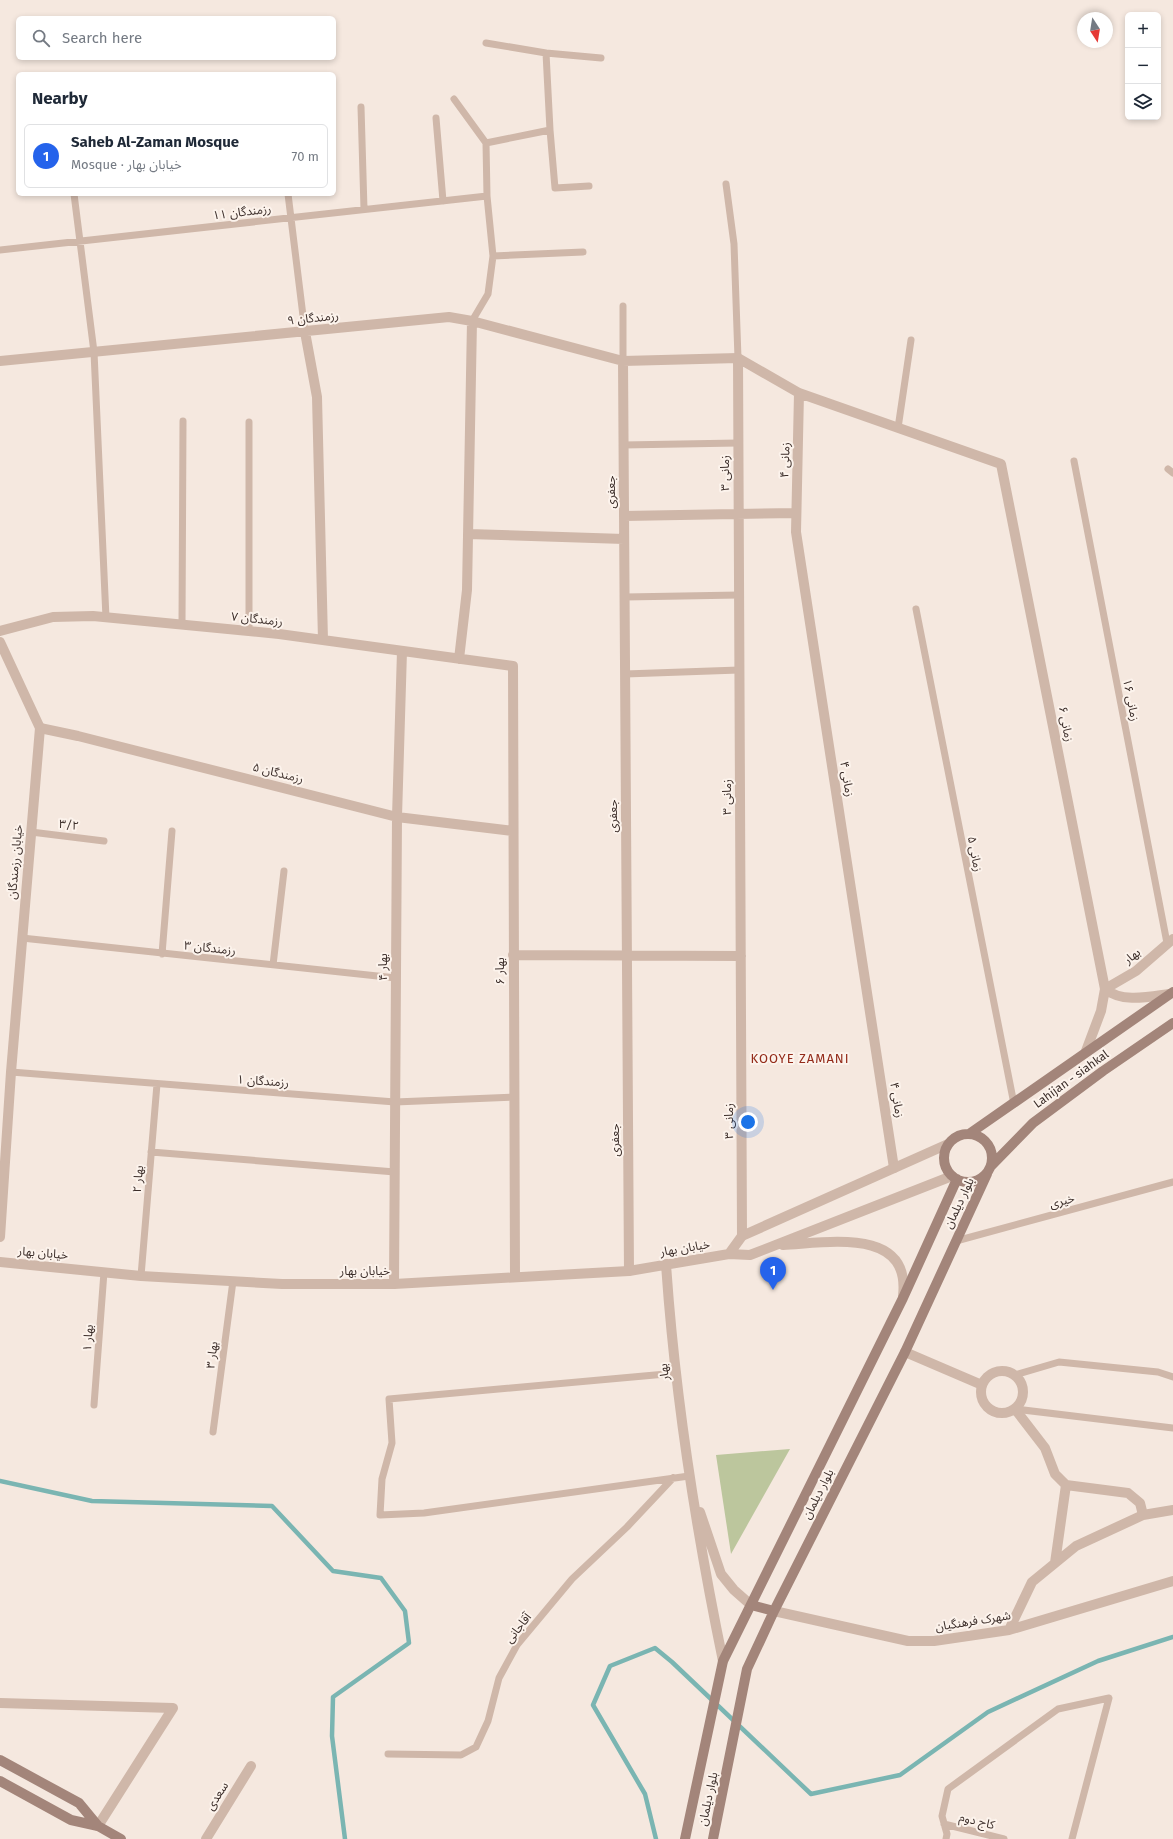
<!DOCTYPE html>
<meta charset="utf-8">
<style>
body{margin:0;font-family:"Fira Sans","Noto Sans Arabic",sans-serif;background:#f2f2f3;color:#1f2937}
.controls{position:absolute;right:12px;top:12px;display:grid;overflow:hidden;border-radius:6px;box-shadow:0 2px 6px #0003}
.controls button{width:36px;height:36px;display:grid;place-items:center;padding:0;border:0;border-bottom:1px solid #e0e1e3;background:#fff;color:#1f2937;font:20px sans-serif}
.compass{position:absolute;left:1077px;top:12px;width:36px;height:36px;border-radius:50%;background:#fff;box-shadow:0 2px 6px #0003;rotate:168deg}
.you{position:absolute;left:748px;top:1122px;width:14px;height:14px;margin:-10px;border:3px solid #fff;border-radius:50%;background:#1a73e8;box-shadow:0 0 0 6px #1a73e833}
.badge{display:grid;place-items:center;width:26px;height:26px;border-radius:50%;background:#2563eb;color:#fff;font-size:13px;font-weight:700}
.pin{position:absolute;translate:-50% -33px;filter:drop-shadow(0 1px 2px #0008)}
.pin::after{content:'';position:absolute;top:21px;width:14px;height:12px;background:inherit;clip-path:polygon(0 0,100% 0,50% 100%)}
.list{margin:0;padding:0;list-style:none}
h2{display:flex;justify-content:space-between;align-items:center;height:52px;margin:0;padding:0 16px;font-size:17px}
h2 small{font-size:13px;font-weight:400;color:#747a83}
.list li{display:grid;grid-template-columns:26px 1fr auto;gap:12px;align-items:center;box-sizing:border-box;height:64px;margin:0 8px 8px;padding:0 8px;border:1px solid #e0e1e3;border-radius:6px}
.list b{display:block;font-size:15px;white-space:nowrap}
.list p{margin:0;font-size:13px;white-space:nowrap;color:#747a83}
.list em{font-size:13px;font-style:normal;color:#747a83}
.icon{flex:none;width:22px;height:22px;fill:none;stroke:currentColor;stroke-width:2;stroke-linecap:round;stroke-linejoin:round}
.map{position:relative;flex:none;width:1173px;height:1839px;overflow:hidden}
.search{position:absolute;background:#fff;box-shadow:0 2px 6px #0003;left:16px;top:16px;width:320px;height:44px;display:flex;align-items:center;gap:10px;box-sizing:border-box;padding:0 14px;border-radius:6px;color:#747a83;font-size:15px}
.panel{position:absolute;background:#fff;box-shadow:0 2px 6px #0003;left:16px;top:72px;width:320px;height:124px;border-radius:6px}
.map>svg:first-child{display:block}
.green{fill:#bcc69d}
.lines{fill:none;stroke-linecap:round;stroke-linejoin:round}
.stream{stroke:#7ab5b2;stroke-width:4.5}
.service{stroke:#cfb7a9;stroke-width:7}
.minor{stroke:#cfb7a9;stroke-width:10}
.tertiary{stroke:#cfb7a9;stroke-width:10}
.secondary{stroke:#a3857a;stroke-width:10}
.labels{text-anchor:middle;stroke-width:4;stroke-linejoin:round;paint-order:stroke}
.street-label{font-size:12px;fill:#3b2d29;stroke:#fcf3ec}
.neighbourhood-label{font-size:13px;letter-spacing:1px;fill:#932b1a;stroke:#fcf3ec}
</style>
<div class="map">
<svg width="1173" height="1839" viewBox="0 0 1173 1839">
<rect width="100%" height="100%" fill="#f5e8df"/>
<!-- green -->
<path class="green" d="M 790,1449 L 731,1554 L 716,1455 Z"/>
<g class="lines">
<!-- stream -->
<path class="stream" d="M 0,1481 L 92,1501 L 272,1506 L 333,1571 L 381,1578 L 405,1611 L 409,1643 L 333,1697 L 332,1736 L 345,1839
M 656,1839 L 645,1794 L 593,1705 L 610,1666 L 655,1648 L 672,1662 L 811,1794 L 900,1775 L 988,1712 L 1098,1661 L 1173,1637"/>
<!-- service -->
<path class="service" d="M 486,43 L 546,53
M 454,99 L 486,143
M 361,107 L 364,209
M 436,118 L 443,201
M 550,130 L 555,188 L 589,186
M 726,184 L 734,244 L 738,358
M 74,194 L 94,352 L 106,618
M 288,194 L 305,332
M 0,250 L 487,196
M 493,256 L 583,252
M 472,321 L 488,294 L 493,256 L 487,196 L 486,143 L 550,130 L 546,53 L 601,58
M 623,361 L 623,306
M 249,422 L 249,631
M 898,428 L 911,340
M 623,445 L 738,443
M 1074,461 L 1167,943
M 1168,469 L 1173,473
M 625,597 L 739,595
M 916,609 L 1014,1104
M 182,625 L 183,421
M 625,674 L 739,670
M 31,832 L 104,841
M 22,938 L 396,978
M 162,954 L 172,831
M 273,965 L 284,871
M 11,1072 L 395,1102 L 514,1097
M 151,1152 L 395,1172
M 956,1241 L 1173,1182
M 141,1276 L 157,1084
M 677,1373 L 389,1399 L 392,1443 L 382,1479 L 380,1515 L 424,1513 L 689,1476
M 1015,1375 L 1059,1362 L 1158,1372 L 1173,1377
M 94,1405 L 104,1272
M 1015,1409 L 1173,1428
M 213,1432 L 233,1281
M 388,1754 L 461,1755 L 476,1747 L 488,1721 L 499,1678 L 517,1645 L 572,1579 L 627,1527 L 673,1478
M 944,1824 L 1004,1839
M 946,1839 L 947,1834 L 942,1816 L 948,1789 L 1058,1709 L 1109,1698 L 1072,1839"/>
<!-- minor -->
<path class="minor" d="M 305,332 L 317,397 L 323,640
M 738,358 L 742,1236
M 0,361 L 449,317 L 472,321 L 623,361 L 738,358 L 799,393 L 1001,464 L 1105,989 L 1101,1011 L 1086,1051
M 623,361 L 629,1271
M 799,393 L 796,532 L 894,1168
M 624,516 L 796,513
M 468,534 L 624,539
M 0,631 L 53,617 L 93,616 L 279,634 L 513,666 L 515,1277
M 459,659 L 467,590 L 472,321
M 40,728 L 78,736 L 397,817 L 513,831
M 513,955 L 741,956
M 1105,989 L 1136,971 L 1173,939
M 1105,989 C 1122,1003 1148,997 1169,994
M 394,1284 L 397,817 L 402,651
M 905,1352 L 982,1385
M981 1392a21 21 0 1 1 42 0a21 21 0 1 1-42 0Z
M 1015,1409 L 1045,1448 L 1055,1474 L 1066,1485 L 1055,1563
M 1066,1485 L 1128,1493 L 1140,1503 L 1143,1515
M 774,1611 L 908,1641 L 934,1641 L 1009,1630 L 1173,1581
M 1009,1630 L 1032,1582 L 1076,1546 L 1143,1515 L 1173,1510
M 0,1703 L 173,1708 L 98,1826
M 206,1839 L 251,1766"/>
<!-- tertiary -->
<path class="tertiary" d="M 0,642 L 40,728 L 11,1072 L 0,1237
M 783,1245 C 826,1243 911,1226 903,1296
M 729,1254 L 742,1236 L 948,1144
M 0,1262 L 141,1276 L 282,1284 L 394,1284 L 629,1271 L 729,1254 L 750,1255 L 952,1176
M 666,1264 C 675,1398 696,1530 723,1661
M 700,1512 L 721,1574 L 734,1590 L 751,1605"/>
<!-- secondary -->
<path class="secondary" d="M944 1158a24 24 0 1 1 48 0a24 24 0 1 1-48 0Z
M 969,1134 L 1173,992
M 991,1166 L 1033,1123 L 1103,1071 L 1173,1023
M 751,1605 L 774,1611
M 0,1760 L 79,1803 L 98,1826
M 0,1781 L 71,1820 L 98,1826 L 121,1839
M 685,1839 L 723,1661 L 903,1298 L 957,1179
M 713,1839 L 747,1669 L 774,1611 L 905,1352 L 987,1174"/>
</g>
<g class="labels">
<!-- street labels -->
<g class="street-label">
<text transform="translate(242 212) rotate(-7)" y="4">رزمندگان ۱۱</text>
<text transform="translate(313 318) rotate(-6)" y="4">رزمندگان ۹</text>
<text transform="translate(785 460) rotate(-88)" y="4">زمانی ۴</text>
<text transform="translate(725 473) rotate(-90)" y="4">زمانی ۳</text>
<text transform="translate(611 492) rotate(-90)" y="4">جعفری</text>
<text transform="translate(257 619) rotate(6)" y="4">رزمندگان ۷</text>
<text transform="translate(1131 700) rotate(79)" y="4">زمانی ۱۶</text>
<text transform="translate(1066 724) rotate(79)" y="4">زمانی ۶</text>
<text transform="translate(278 773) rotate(14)" y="4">رزمندگان ۵</text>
<text transform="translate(847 779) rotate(81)" y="4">زمانی ۴</text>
<text transform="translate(727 797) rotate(-90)" y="4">زمانی ۳</text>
<text transform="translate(613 816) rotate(-90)" y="4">جعفری</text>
<text transform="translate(69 825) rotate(7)" y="4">۳/۲</text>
<text transform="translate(975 854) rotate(79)" y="4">زمانی ۵</text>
<text transform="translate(15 862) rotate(-85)" y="4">خیابان رزمندگان</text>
<text transform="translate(210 948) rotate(6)" y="4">رزمندگان ۳</text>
<text transform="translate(1132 956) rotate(-39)" y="4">بهار</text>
<text transform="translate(383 967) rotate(-90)" y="4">بهار ۴</text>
<text transform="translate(500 971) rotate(-90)" y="4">بهار ۶</text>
<text transform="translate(1071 1079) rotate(-36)" y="4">Lahijan - siahkal</text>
<text transform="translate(263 1081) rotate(4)" y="4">رزمندگان ۱</text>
<text transform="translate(897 1100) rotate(81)" y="4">زمانی ۴</text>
<text transform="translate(729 1121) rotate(-90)" y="4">زمانی ۳</text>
<text transform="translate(615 1140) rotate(-90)" y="4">جعفری</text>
<text transform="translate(138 1179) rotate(-85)" y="4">بهار ۲</text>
<text transform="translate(1062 1201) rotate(-15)" y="4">خیری</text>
<text transform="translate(959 1203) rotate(-65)" y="4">بلوار دیلمان</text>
<text transform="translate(685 1248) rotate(-9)" y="4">خیابان بهار</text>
<text transform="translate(43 1253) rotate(5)" y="4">خیابان بهار</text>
<text x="365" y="1275">خیابان بهار</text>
<text transform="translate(88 1338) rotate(-86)" y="4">بهار ۱</text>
<text transform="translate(212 1355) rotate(-83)" y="4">بهار ۳</text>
<text transform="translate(664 1372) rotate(-97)" y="4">بهار</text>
<text transform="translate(818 1494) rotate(-63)" y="4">بلوار دیلمان</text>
<text transform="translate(973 1621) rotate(-9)" y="4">شهرک فرهنگیان</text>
<text transform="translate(518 1628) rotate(-52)" y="4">آقاجانی</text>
<text transform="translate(217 1796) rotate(-58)" y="4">سعدی</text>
<text transform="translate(708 1799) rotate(-78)" y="4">بلوار دیلمان</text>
<text transform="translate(977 1821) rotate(14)" y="4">کاج دوم</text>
</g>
<!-- neighbourhood labels -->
<g class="neighbourhood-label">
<text x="800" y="1063">KOOYE ZAMANI</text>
</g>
</g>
</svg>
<div class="controls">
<button>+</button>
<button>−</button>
<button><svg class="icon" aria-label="layers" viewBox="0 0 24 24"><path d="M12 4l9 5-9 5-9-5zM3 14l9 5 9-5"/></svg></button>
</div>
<svg class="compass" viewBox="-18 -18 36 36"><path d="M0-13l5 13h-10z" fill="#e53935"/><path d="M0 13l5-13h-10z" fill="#747a83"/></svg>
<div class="you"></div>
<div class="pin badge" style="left:773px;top:1290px">1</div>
<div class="search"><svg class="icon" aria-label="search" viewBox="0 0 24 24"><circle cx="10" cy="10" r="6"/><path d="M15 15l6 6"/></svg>Search here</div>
<section class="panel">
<h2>Nearby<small></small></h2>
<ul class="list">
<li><span class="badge">1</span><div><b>Saheb Al-Zaman Mosque</b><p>Mosque · خیابان بهار</p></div><em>70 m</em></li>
</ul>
</section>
</div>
